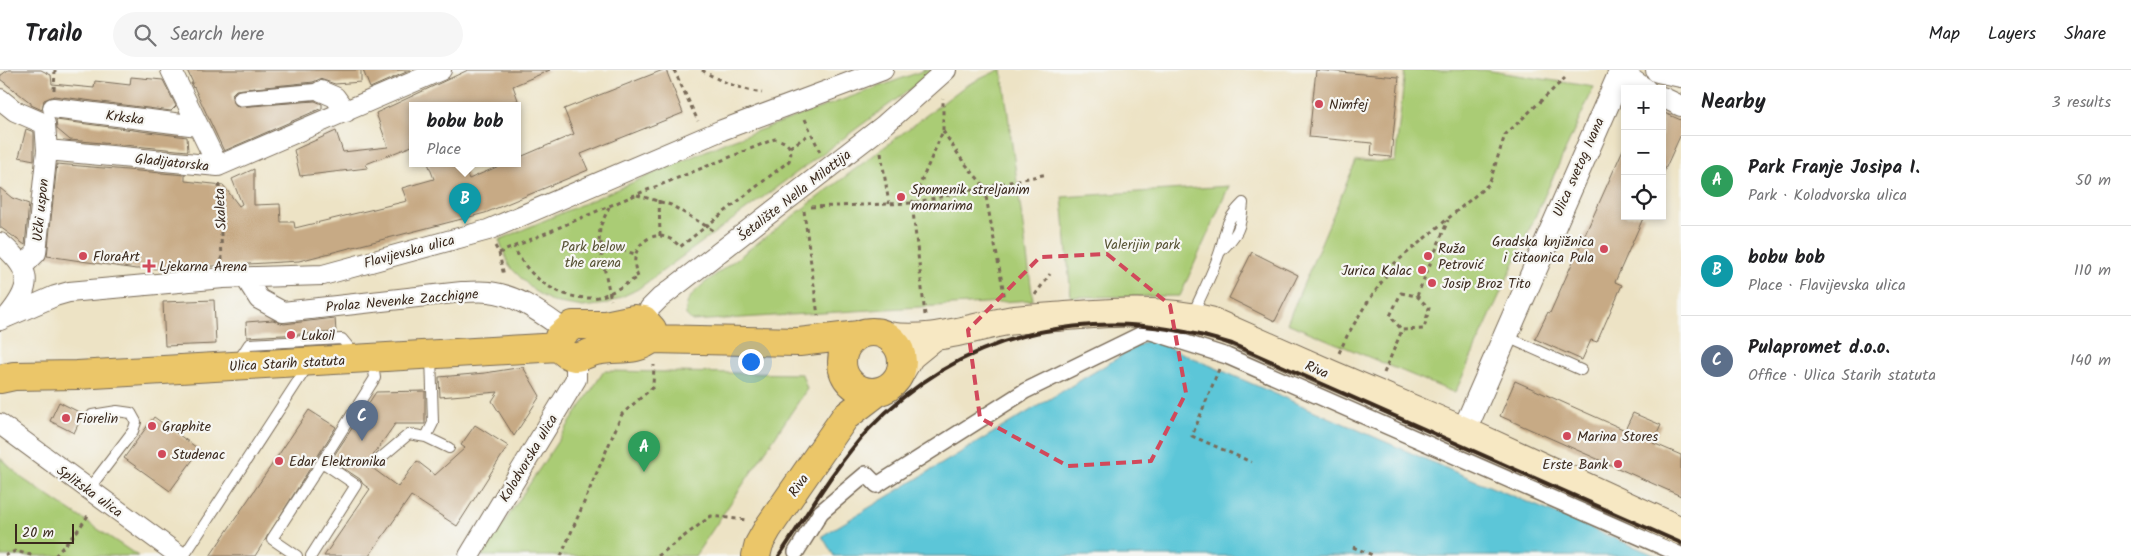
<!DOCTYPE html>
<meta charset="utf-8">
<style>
body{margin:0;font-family:Kalam,sans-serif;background:#f6f6f6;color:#202124}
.controls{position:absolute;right:15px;top:15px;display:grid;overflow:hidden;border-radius:0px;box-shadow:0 2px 8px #0003}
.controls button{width:45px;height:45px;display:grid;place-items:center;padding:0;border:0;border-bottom:1px solid #e0e0e0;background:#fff;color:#202124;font:25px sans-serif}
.scale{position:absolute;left:15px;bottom:12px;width:59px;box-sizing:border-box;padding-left:5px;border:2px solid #3b2a1e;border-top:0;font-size:14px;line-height:18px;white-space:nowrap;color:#3b2a1e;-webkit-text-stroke:4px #f6f6f2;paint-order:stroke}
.you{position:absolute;left:750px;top:291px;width:18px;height:18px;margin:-12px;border:4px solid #fff;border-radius:50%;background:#1a73e8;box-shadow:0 0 0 8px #1a73e833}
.badge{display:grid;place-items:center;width:32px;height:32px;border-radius:50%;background:#0f766e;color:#fff;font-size:16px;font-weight:700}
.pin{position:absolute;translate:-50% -41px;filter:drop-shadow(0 1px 2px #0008)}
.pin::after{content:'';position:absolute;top:26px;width:18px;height:15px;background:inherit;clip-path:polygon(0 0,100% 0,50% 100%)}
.popup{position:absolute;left:409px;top:32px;width:112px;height:65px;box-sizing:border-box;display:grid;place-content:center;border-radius:0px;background:#fff;filter:drop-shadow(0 1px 4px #0005);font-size:16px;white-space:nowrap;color:#757577}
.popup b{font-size:19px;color:#202124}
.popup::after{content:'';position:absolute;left:50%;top:100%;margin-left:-10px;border:10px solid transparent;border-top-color:#fff}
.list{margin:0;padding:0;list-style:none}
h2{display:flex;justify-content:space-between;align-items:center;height:65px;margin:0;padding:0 20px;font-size:21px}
h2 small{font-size:16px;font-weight:400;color:#757577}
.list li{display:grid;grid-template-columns:32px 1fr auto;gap:15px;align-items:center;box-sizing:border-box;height:90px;padding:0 20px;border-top:1px solid #e0e0e0}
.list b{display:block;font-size:19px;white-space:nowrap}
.list p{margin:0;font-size:16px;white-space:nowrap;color:#757577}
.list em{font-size:16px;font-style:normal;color:#757577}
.icon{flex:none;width:28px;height:28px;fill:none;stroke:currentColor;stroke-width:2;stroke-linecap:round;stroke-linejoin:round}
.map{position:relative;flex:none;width:1681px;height:486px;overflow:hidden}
header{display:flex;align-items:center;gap:30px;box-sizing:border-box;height:70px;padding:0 25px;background:#fff;border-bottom:1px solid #e0e0e0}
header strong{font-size:24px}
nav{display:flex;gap:28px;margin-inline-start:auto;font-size:18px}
.search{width:350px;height:45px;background:#f6f6f6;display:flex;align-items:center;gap:12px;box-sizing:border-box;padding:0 18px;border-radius:28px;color:#757577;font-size:19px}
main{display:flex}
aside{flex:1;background:#fff}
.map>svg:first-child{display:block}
.green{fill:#aacc74;stroke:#727b49}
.water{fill:#5cc6d8;stroke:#4c787b}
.building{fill:#c7aa85}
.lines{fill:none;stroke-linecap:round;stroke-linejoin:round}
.service-casing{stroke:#796b58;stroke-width:12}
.pedestrian-casing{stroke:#796b58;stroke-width:18}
.minor-casing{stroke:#796b58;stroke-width:22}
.tertiary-casing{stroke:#796b58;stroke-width:26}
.secondary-casing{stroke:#796b58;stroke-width:30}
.primary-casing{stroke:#796b58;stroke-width:30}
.path{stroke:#796b58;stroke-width:3;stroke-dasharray:4 4;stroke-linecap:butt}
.service{stroke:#fff;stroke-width:10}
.pedestrian{stroke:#fff;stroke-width:15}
.minor{stroke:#fff;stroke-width:20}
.tertiary{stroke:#fff;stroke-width:24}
.secondary{stroke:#f7e8c3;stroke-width:28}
.primary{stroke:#ebc669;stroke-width:28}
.rail{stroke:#3b2a1e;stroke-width:4}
.marked{fill:none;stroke:#d1495b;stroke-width:4;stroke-dasharray:10 6;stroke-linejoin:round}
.poi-dot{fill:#d1495b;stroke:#f6f6f2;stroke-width:2}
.labels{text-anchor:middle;stroke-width:4.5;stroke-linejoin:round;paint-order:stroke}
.poi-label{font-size:14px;fill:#3b2a1e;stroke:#f6f6f2;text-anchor:start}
.street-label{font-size:14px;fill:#3b2a1e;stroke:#f6f6f2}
.park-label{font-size:14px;fill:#575234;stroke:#f6f6f2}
</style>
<header>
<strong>Trailo</strong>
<div class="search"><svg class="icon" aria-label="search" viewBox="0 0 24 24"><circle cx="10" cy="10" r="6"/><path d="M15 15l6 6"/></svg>Search here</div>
<nav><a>Map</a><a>Layers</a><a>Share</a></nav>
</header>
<main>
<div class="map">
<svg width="1681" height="486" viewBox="0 0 1681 486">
<rect width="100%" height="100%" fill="#f6f6f2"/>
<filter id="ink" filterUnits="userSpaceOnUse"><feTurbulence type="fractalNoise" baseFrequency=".02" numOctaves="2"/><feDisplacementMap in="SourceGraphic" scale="10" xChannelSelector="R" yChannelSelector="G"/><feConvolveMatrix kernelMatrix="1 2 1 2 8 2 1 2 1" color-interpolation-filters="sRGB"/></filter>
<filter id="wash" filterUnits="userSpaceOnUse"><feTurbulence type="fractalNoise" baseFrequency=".0096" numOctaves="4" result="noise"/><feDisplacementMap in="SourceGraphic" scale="20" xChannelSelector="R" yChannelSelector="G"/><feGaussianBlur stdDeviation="1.12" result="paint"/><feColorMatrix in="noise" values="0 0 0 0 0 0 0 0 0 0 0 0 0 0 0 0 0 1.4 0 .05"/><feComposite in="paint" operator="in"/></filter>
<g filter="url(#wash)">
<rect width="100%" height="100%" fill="#ede3c5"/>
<!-- green -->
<path class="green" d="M 925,0 L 935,1 L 638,219 L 607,234 L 583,237 L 553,232 L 534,221 L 509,196 L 499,170 L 724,73 Z
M 999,0 L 1002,0 L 1033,230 L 692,251 L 686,245 C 684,230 695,221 706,212 L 965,16 Z
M 1405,0 L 1485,0 L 1594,17 L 1455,323 L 1287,253 L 1356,91 L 1395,92 Z
M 1229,116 L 1180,226 L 1071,227 L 1062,127 Z
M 604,301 L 802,304 L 807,319 L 695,486 L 482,486 Z
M 0,388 L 23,409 L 138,486 L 0,486 Z"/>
<!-- water -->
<path class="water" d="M 1149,269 L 1448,399 L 1657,486 L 834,486 L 822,466 Z"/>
<g id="blocks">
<!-- building -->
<path class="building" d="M 8,0 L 41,0 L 51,5 L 52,14 L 94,18 L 95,11 L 130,15 L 131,7 L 163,10 L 176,36 L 171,41 L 54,26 L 44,30 L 42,40 L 31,35 L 31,33 L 0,9 L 0,6 Z
M 187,0 L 361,0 L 361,12 L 335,14 L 320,9 L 313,12 L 236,20 L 232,24 L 232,29 L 238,37 L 315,31 L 322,34 L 322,38 L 224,81 L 194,17 L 193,18 L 191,13 L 193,13 Z
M 363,0 L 411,0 L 370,18 Z
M 468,0 L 550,0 L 513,16 L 518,30 L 505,35 L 412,35 L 412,76 L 366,94 L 367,98 L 300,106 L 294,80 L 336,61 L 343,82 L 388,77 L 376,43 Z
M 663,0 L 666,0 L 683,43 L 581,84 L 588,100 L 485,143 L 299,191 L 181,198 L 136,199 L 47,186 L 57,94 L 185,105 L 185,111 L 223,115 L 239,136 L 242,134 L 232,109 L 254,99 L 254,135 L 280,134 L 281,152 L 294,152 L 295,158 L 407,131 L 402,118 L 434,109 L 428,93 L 462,93 L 469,109 L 506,93 L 518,93 L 518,88 L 574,64 L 564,39 Z
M 1316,0 L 1399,7 L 1391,87 L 1371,85 L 1372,73 L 1309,67 Z
M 1662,42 L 1681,50 L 1681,64 L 1662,106 Z
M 56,50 L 187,67 L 188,81 L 70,70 L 57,59 Z
M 26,59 L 34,62 L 34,90 L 19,87 Z
M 1625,75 L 1625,146 L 1644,146 L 1615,212 L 1622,215 L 1597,272 L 1591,270 L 1582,290 L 1535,269 L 1548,242 L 1550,243 Z
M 0,118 L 12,128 L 29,134 L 25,175 L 0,157 Z
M 1252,182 L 1298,205 L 1275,251 L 1229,228 Z
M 214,230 L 216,274 L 165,276 L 163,232 Z
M 335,248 L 336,262 L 247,267 L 246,252 L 273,250 L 284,254 Z
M 523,297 L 540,326 L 514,366 L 492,331 L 498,322 L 440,327 L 439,307 L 485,303 Z
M 1515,311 L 1625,360 L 1633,343 L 1661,355 L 1653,373 L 1681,385 L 1681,426 L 1500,346 Z
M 425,321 L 425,354 L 395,354 L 367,394 L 398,417 L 417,391 L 435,405 L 465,378 L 461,375 L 475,355 L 508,376 L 457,456 L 411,426 L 369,486 L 324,486 L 370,419 L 363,414 L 360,409 L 331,390 L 376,322 Z
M 59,332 L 83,344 L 74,363 L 50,351 Z
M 309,340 L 336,357 L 255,486 L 210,486 Z
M 154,347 L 200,380 L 170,421 L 124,388 Z"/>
</g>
</g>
<g filter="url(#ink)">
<use href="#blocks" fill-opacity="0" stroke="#796b58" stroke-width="1"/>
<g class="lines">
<defs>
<path id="service" d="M 1220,182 C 1238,164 1241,159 1243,133
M 1192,246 C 1201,225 1213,203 1220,181 C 1227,158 1224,152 1243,133
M 1507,267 L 1581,300
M 431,285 L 433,353 L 426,367 L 449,378
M 238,291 L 249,274 L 342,269 L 356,286
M 377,391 L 409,364 L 426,367
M 88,420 L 133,361 L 136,352 L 131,343 L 117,341 L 92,345
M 184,486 L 309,294
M 297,486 L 272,469 L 322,392
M 311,486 L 356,415 L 322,392 L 375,308 L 372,288"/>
<path id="pedestrian" d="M 241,28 L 321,21
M 796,482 L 821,442 L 866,404 L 877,415 L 1025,321 L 1148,261 L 1227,286 L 1681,485"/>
<path id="minor" d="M 171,0 L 218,96
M 1624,0 L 1633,10 L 1646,19
M 321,21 L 335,27 L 346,42
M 1662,27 L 1681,36
M 0,29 L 15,41 L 45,54 L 47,80 L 36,183 L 23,196
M 53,38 L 198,56
M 47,80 L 218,96 L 441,0
M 0,173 C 32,200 34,215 7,247
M 245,207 L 259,229 L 283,242 L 462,222 C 471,222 480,221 489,222 C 518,225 542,244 565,260
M 0,250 L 55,226 L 69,222 L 223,208 L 323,205 L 488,160 L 722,60 L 883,0
M 644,250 L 650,238 L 660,228 L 883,56 L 946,0
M 0,354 L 180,486
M 469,486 L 576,309 L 576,288"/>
<path id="tertiary" d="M 1658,0 L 1681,5
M 1464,361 L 1622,0"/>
<path id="secondary" d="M 888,266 C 929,273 968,258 1008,251 C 1027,248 1047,248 1066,246 C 1115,242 1161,239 1210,251 L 1330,304 L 1464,361 L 1681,461
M 901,301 L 910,286 L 932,268"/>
<path id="primary" d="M842 292a30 30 0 1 1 60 0a30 30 0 1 1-60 0Z
M 652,269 L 652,259 L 644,250 L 634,249 L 605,255 L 573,255 L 559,267 L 559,277 C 563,282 567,286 574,287 C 581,288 590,282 596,281 C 617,276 635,283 652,269 L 799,272 L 859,265
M 0,309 L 14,306 L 77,305 L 559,277
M 756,486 L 759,474 L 768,458 L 845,347 L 879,321"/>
</defs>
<!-- service casing -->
<use href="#service" class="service-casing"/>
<!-- pedestrian casing -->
<use href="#pedestrian" class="pedestrian-casing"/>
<!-- minor casing -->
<use href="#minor" class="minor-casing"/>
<!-- tertiary casing -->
<use href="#tertiary" class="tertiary-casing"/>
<!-- secondary casing -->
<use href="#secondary" class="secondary-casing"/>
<!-- primary casing -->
<use href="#primary" class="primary-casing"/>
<!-- path -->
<path class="path" d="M 674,0 L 698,51
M 702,0 C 720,12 741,19 762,23
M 54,20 L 55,0
M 805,49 L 820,82
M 943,61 L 962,90 L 984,116 L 1005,229
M 790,77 L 810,64
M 881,83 L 889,134
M 219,114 L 222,190
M 637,125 L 671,135 L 716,162
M 659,130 L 660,166
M 609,137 L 600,157 L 599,173 L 611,230
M 811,137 L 912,133 L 1047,104
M 804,141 L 818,246
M 599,173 L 635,184
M 495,176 L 499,183 L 504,206
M 499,183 L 635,125 L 775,69 C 788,71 794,79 789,91 L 680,177 C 658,151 624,175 638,207 C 623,215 607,228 589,228 C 556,228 527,206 514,177
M 1401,223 L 1417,226 L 1429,238 L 1424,259 L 1402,260 L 1390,246 Z
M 1035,225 L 1050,204
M 1417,226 L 1448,150
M 925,245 L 912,133 L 943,61 L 943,28
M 1339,283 L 1347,266 L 1363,239 L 1394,194 L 1489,114 L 1505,65 L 1565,8
M 1219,299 L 1192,366 L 1251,392
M 1384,303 L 1402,260
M 1353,477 L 1375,486
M 5,486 L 15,481 L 35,486
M 55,486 L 78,460 L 89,444
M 561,486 L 622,344 L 653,317 L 654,295
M 658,486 L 711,446 L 746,450"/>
<!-- service -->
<use href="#service" class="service"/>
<!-- pedestrian -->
<use href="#pedestrian" class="pedestrian"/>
<!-- minor -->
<use href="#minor" class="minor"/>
<!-- tertiary -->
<use href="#tertiary" class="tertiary"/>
<!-- secondary -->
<use href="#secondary" class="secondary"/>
<!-- primary -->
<use href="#primary" class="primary"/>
<!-- rail -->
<path class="rail" d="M 779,486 C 808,443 834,397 869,359 C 966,257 1100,232 1232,274 L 1681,473"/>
</g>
</g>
<!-- marked area -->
<path class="marked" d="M 1107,184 L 1170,235 L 1186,323 L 1151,391 L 1068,396 L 980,348 L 968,260 L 1040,187 Z"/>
<!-- markers -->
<g class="poi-dot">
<circle cx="1319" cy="34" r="5"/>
<circle cx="901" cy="127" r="5"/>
<circle cx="1604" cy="179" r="5"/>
<circle cx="83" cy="186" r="5"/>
<circle cx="1428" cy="186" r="5"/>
<path d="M146.5 188.5h5v5h5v5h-5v5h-5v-5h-5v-5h5z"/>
<circle cx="1422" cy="200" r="5"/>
<circle cx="1432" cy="213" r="5"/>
<circle cx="291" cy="265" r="5"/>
<circle cx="66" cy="348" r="5"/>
<circle cx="152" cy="356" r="5"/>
<circle cx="1567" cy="366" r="5"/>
<circle cx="162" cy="384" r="5"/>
<circle cx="279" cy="391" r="5"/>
<circle cx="1618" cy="394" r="5"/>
</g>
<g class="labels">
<!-- poi labels -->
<g class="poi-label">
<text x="1329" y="39">Nimfej</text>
<text x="911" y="124">Spomenik streljanim<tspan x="911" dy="16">mornarima</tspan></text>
<text x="1594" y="176" text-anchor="end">Gradska knjižnica<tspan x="1594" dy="16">i čitaonica Pula</tspan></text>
<text x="1438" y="183">Ruža<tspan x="1438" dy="16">Petrović</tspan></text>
<text x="93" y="191">FloraArt</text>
<text x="159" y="201">Ljekarna Arena</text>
<text x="1412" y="205" text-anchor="end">Jurica Kalac</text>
<text x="1442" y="218">Josip Broz Tito</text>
<text x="301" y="270">Lukoil</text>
<text x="76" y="353">Fiorelin</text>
<text x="162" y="361">Graphite</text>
<text x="1577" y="371">Marina Stores</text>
<text x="172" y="389">Studenac</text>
<text x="289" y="396">Edar Elektronika</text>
<text x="1608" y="399" text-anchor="end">Erste Bank</text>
</g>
<!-- street labels -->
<g class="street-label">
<text transform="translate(125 47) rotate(7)" y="5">Krkska</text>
<text transform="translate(172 92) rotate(6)" y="5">Gladijatorska</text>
<text transform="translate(1578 97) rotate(-66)" y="5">Ulica svetog Ivana</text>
<text transform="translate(794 125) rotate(-38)" y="5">Šetalište Nella Milottija</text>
<text transform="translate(220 139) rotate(-93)" y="5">Skaleta</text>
<text transform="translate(40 140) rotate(-84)" y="5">Učki uspon</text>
<text transform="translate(409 181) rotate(-15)" y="5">Flavijevska ulica</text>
<text transform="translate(402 230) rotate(-5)" y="5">Prolaz Nevenke Zacchigne</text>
<text transform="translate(287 293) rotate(-3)" y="5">Ulica Starih statuta</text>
<text transform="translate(1317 299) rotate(23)" y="5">Riva</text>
<text transform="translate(528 388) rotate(-59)" y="5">Kolodvorska ulica</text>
<text transform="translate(798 415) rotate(-55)" y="5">Riva</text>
<text transform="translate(90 421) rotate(36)" y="5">Splitska ulica</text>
</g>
<!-- park labels -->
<g class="park-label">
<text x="1142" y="179">Valerijin park</text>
<text x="593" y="181">Park below<tspan x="593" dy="16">the arena</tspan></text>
</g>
</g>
</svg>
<div class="controls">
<button>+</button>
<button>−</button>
<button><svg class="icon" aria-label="locate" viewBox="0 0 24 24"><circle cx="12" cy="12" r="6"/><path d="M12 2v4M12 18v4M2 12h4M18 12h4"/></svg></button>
</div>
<div class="scale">20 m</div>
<div class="you"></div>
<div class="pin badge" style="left:644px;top:402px;background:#2e9e5b">A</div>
<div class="pin badge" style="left:465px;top:154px;background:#0f9aa8">B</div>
<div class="popup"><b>bobu bob</b>Place</div>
<div class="pin badge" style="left:362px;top:371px;background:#5c6f8a">C</div>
</div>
<aside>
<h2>Nearby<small>3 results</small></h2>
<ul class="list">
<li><span class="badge" style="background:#2e9e5b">A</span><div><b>Park Franje Josipa I.</b><p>Park · Kolodvorska ulica</p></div><em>50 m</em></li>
<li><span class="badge" style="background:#0f9aa8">B</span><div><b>bobu bob</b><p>Place · Flavijevska ulica</p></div><em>110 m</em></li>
<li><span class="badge" style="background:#5c6f8a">C</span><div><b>Pulapromet d.o.o.</b><p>Office · Ulica Starih statuta</p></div><em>140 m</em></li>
</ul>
</aside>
</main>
